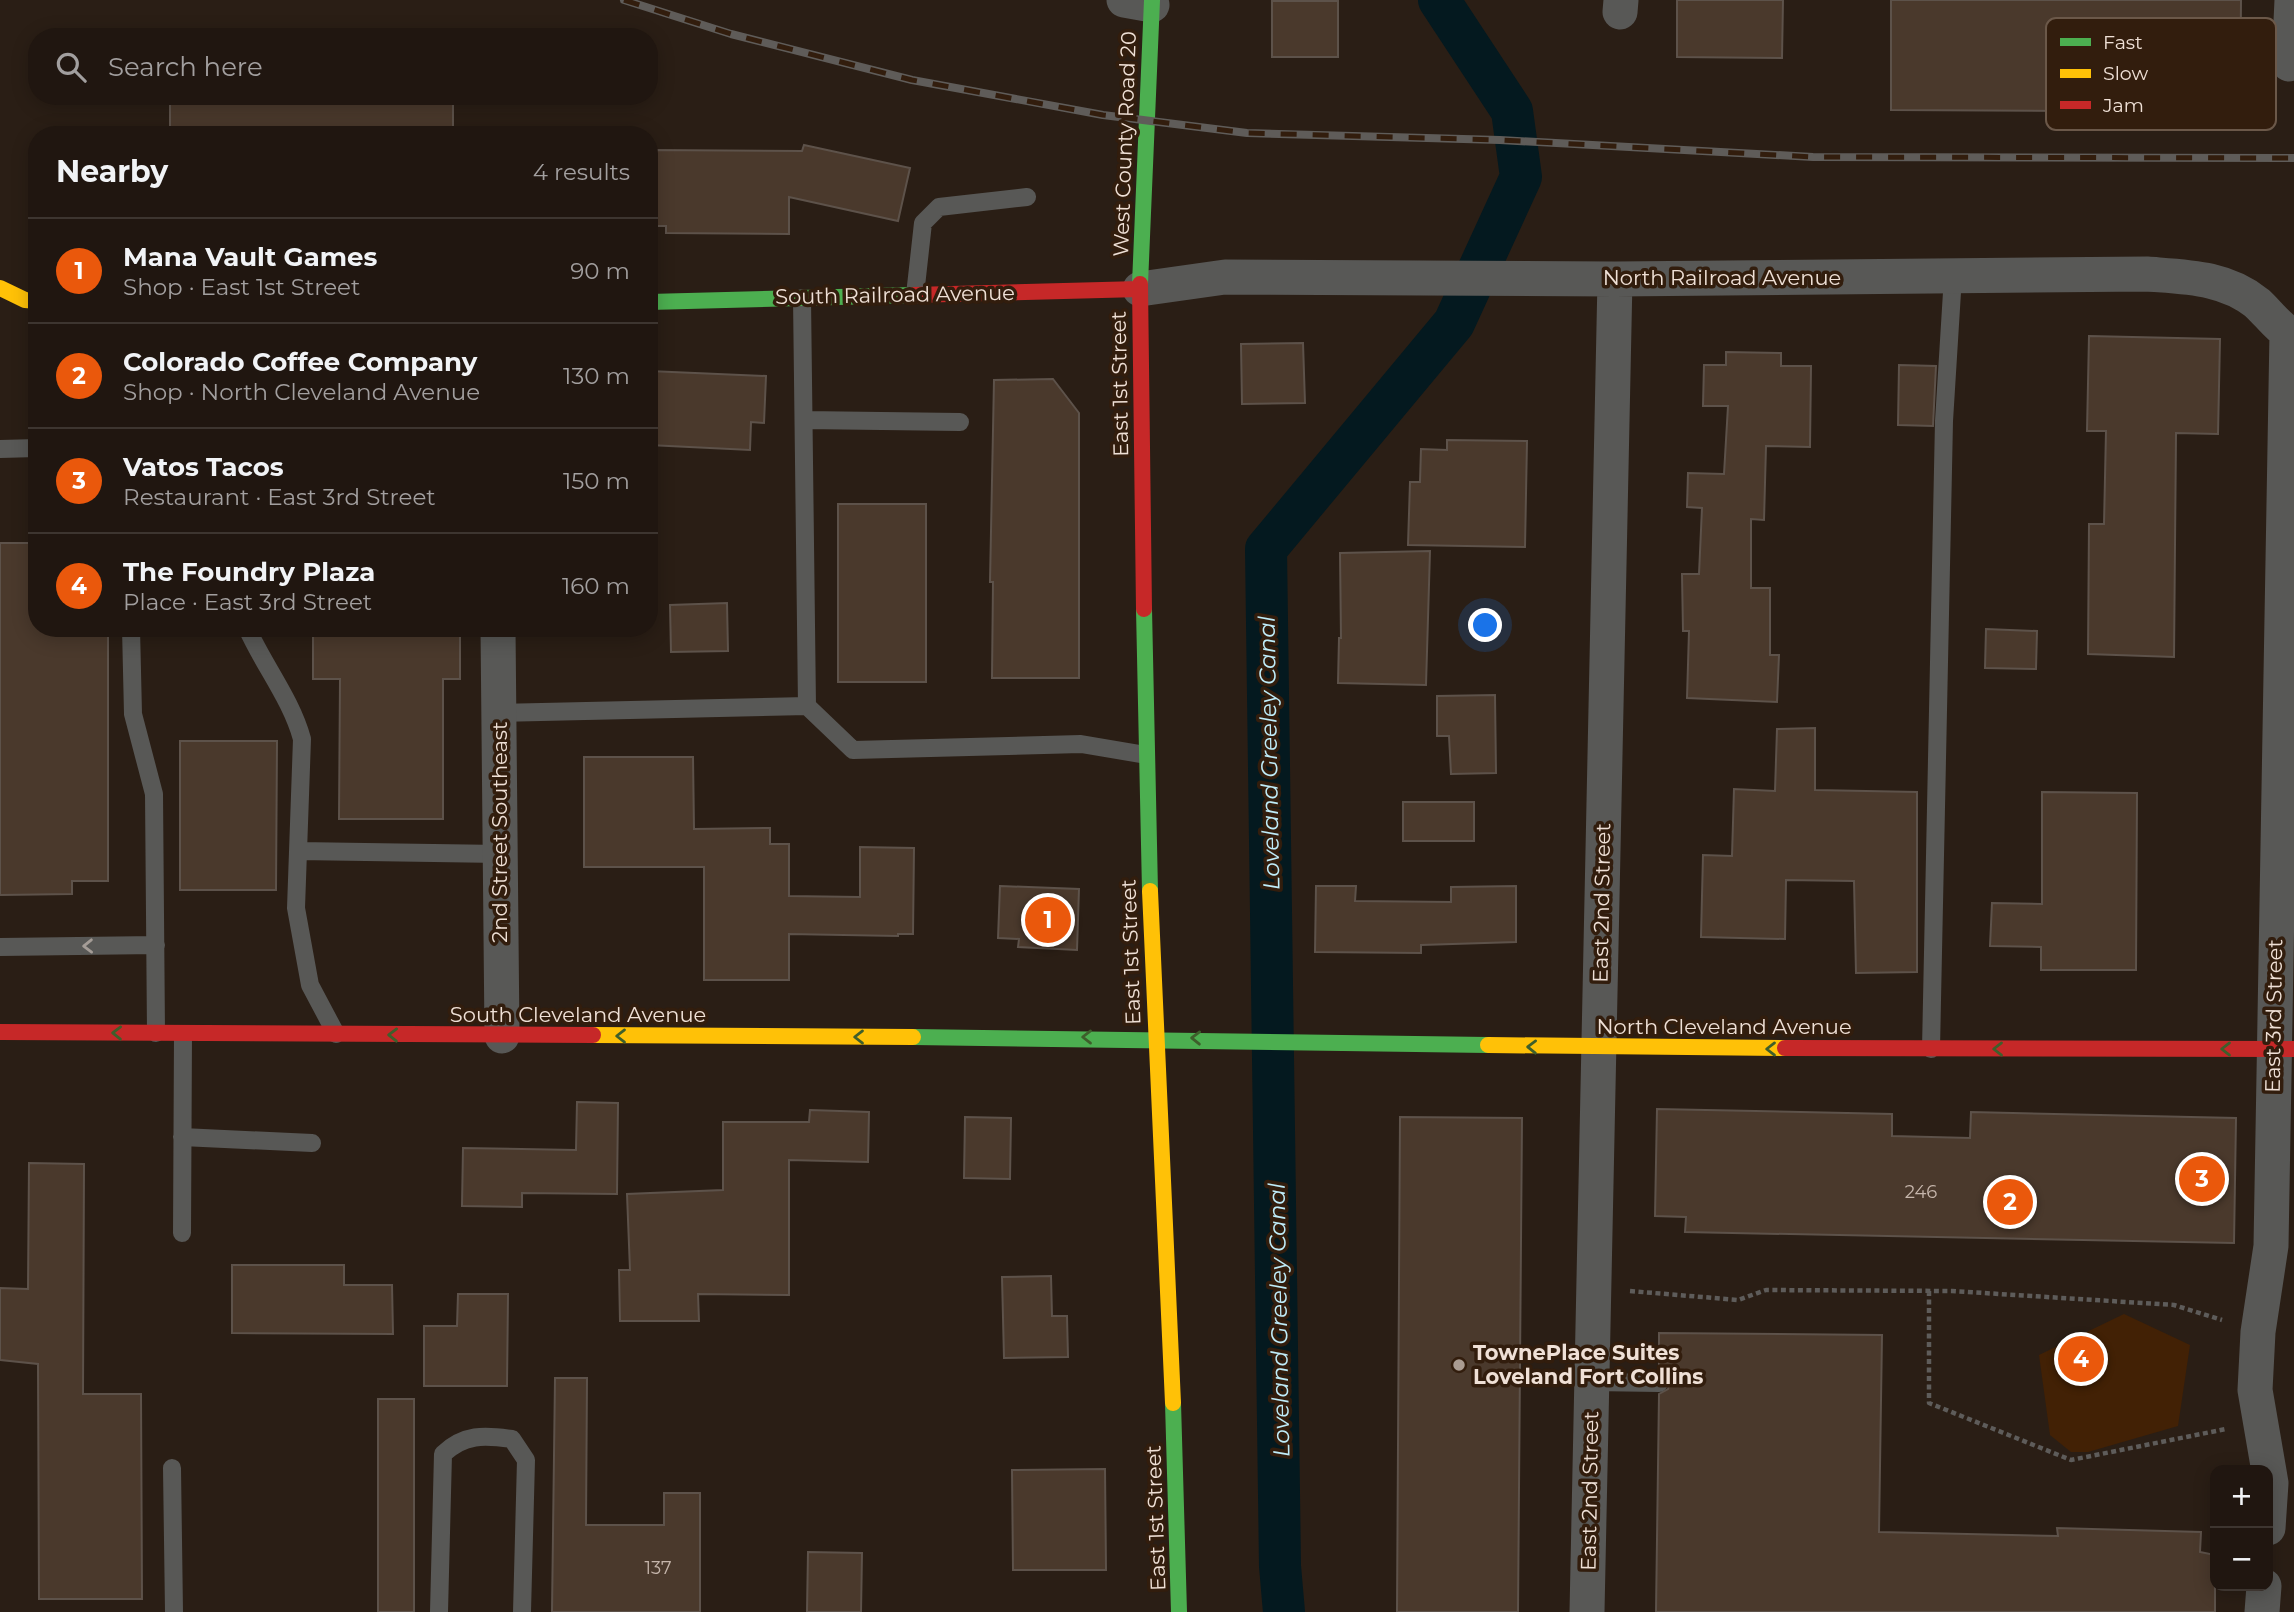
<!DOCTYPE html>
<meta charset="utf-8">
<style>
body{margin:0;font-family:Montserrat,sans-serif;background:#281f19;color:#f1f3f6}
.controls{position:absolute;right:21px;bottom:21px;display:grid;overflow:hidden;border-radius:14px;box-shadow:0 4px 18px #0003}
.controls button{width:63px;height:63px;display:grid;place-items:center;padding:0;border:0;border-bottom:2px solid #3d3530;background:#201610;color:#f1f3f6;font:35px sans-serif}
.you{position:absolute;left:1486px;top:626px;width:24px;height:24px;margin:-18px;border:5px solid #fff;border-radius:50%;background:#1a73e8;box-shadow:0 0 0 10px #1a73e833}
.badge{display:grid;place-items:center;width:46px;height:46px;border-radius:50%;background:#ea580c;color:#fff;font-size:23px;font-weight:700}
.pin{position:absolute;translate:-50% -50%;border:4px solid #fff;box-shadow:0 2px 7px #0006}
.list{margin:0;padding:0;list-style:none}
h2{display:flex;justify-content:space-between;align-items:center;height:91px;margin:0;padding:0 28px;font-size:30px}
h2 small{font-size:23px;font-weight:400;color:#a29f9f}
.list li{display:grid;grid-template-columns:46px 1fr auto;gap:21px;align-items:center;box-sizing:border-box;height:105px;padding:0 28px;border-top:2px solid #3d3530}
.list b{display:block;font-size:26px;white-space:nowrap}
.list p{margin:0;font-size:23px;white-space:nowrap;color:#a29f9f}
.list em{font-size:23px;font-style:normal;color:#a29f9f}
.icon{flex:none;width:38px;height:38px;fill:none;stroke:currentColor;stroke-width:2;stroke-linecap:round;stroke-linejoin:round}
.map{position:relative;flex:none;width:2294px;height:1612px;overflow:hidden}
.search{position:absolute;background:#201610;box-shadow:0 4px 18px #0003;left:28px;top:28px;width:630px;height:77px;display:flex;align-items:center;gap:18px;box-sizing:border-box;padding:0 24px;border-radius:28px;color:#a29f9f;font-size:26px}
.panel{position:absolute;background:#201610;box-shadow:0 4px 18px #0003;left:28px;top:126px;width:630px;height:511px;border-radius:28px}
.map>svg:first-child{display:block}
.green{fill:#422105}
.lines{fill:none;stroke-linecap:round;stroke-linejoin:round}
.canal{stroke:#04191f;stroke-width:42}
.building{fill:#4a392c;stroke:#5d524a;stroke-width:2}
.path{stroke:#5e5c5a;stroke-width:4.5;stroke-dasharray:5 3.5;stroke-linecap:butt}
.lane{stroke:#585856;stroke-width:18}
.street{stroke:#585856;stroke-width:35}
.fast{stroke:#4caf50;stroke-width:16}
.slow{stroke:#ffc107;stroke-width:16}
.jam{stroke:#c62828;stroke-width:16}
.rail-casing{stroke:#5f5c59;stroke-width:8}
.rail{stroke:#321d0d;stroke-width:5;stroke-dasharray:16;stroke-linecap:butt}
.oneway{stroke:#a49c96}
.oneway2{stroke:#3e5f2b}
.poi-dot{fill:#aa9c92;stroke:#321d0d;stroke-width:2.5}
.labels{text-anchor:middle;stroke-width:7;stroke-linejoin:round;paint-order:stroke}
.number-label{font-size:18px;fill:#c6b6ac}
.street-label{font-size:21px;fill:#efe0d6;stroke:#321d0d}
.poi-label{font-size:21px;font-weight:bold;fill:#efe0d6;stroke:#321d0d;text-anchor:start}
.water-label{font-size:23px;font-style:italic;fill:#bfedfa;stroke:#321d0d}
.key{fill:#321d0d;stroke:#6b5849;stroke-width:2}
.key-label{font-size:19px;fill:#efe0d6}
</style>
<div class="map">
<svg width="2294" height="1612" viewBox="0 0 2294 1612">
<rect width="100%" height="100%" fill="#2a1e15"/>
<!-- green -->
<path class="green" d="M 2124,1314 L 2190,1345 L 2178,1426 L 2088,1452 L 2071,1452 L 2050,1435 L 2039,1355 Z"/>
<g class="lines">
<!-- canal -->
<path class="canal" d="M 1284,1612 L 1280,1566 L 1266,549 L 1454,323 L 1521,177 L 1512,111 L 1439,0"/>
</g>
<!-- building -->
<path class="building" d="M 1677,0 L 1783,0 L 1782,58 L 1677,57 Z
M 1891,0 L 2241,0 L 2240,112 L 1891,110 Z
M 1272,1 L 1338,1 L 1338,57 L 1272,57 Z
M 170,32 L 453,32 L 453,37 L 170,37 Z
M 170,96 L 453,96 L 453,135 L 170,135 Z
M 804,145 L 910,168 L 898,221 L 789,197 L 789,234 L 666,233 L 666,226 L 649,226 L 649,150 L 802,151 Z
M 2089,336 L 2220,339 L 2218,434 L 2176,433 L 2174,657 L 2088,654 L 2089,524 L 2104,524 L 2106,431 L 2087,431 Z
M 1303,343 L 1305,403 L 1242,404 L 1241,344 Z
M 1726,352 L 1781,353 L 1781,366 L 1811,366 L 1810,447 L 1766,446 L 1764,520 L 1751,519 L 1751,588 L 1770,588 L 1770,655 L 1779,655 L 1777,702 L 1687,698 L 1689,631 L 1683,631 L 1682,574 L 1699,574 L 1702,508 L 1687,507 L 1688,473 L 1724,474 L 1728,406 L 1703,406 L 1704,365 L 1726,365 Z
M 1899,365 L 1936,366 L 1933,426 L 1898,425 Z
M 649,371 L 766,376 L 764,423 L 751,422 L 750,450 L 649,445 Z
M 1053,379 L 1079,413 L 1079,678 L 992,678 L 993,582 L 990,582 L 994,380 Z
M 1447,440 L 1527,441 L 1525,547 L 1408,545 L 1410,482 L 1420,482 L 1421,449 L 1447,450 Z
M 838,504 L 926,504 L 926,682 L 838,682 Z
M 0,543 L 37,543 L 37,628 L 108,628 L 108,881 L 72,881 L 72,894 L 0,895 Z
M 1430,551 L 1426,685 L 1338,683 L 1339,638 L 1341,638 L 1340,553 Z
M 727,603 L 728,651 L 671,652 L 670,605 Z
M 313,628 L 460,628 L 460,679 L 443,679 L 443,819 L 339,819 L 340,679 L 313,679 Z
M 1986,629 L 2037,631 L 2036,669 L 1985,668 Z
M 1495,695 L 1496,773 L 1451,774 L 1449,736 L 1437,736 L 1437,696 Z
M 1815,728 L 1815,790 L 1917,792 L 1917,972 L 1856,973 L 1854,881 L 1786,880 L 1785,939 L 1701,937 L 1703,855 L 1732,856 L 1734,789 L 1775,791 L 1777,729 Z
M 180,741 L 277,741 L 276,890 L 180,890 Z
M 584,757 L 693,757 L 694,829 L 770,828 L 770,844 L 789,844 L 789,896 L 860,897 L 860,847 L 914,848 L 913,934 L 898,934 L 898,936 L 789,934 L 789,980 L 704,980 L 704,867 L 584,867 Z
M 2042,792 L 2137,793 L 2136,970 L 2041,970 L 2041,947 L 1990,946 L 1992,903 L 2042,904 Z
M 1403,802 L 1474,802 L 1474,841 L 1403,841 Z
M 1000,886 L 1079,889 L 1077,950 L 1018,947 L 1019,939 L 998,938 Z
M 1316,886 L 1356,886 L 1355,901 L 1451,902 L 1451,887 L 1516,886 L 1516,942 L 1421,945 L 1421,953 L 1315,952 Z
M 577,1102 L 618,1103 L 617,1194 L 522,1193 L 522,1207 L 462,1206 L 463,1148 L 576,1150 Z
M 1657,1109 L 1892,1114 L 1892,1136 L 1970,1138 L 1971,1112 L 2236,1118 L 2234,1243 L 1685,1232 L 1686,1217 L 1655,1216 Z
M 810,1110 L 869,1112 L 868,1162 L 789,1160 L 789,1295 L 698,1294 L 699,1321 L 620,1321 L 619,1270 L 630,1270 L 627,1194 L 723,1190 L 723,1122 L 809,1122 Z
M 965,1117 L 1011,1118 L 1010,1179 L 964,1178 Z
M 1400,1117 L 1522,1118 L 1518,1612 L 1397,1612 Z
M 29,1163 L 84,1164 L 83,1394 L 141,1394 L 142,1599 L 39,1599 L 38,1364 L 0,1360 L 0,1288 L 28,1289 Z
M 232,1265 L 344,1265 L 344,1285 L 392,1285 L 393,1334 L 232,1333 Z
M 1051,1276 L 1052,1316 L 1067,1316 L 1068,1357 L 1004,1358 L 1002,1277 Z
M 458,1294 L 508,1294 L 507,1386 L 424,1386 L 424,1326 L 457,1326 Z
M 1659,1333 L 1882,1335 L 1879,1532 L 2058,1536 L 2057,1528 L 2201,1532 L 2200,1552 L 2215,1555 L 2215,1612 L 1656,1612 L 1659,1394 L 1668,1389 L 1670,1382 L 1665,1374 L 1659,1372 Z
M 555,1378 L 587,1378 L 586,1525 L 664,1525 L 664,1493 L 700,1493 L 700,1612 L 552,1612 Z
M 378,1399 L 414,1399 L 414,1612 L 378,1612 Z
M 1105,1469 L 1106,1570 L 1013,1570 L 1012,1470 Z
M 808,1552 L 862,1553 L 861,1612 L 807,1612 Z"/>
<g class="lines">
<!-- path -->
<path class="path" d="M 1630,1291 L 1738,1300 L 1766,1290 L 1952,1291 L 2174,1305 L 2222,1320
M 1929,1291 L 1929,1403 L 2071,1460 L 2226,1429"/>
<!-- lane -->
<path class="lane" d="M 915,295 L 923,223 L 939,207 L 1027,197
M 802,298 L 807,706 L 853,750 L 1081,744 L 1146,755
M 804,420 L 960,422
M 0,449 L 37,448
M 131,628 L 133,714 L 154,794 L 156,1033
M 247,628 C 264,666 291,699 302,739 L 296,908 L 310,985 L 336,1034
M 499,713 L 807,706
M 298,851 L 501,854
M 0,947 L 156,945
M 1931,1049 L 1944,421 L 1953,276
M 182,1137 L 312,1143
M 182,1233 L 183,1034
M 1592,1382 L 1659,1383
M 172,1468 L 174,1612
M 439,1612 L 443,1454 C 464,1434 484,1435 512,1439 L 526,1460 L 522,1612"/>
<!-- street -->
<path class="street" d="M 1124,0 L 1152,5
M 1620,12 L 1621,0
M 2289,64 L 2292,0
M 1140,289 L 1225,277 L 1615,279 L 2147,274 C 2186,277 2225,277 2257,303 C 2269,314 2279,329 2294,336
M 498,628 L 502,1036
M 2268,1528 L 2271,1483 L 2255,1390 L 2258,1332 L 2271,1246 L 2287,332
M 1587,1612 L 1615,279
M 2262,1612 L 2264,1586"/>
<!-- fast -->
<path class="fast" d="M 1140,284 L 1152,0
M 649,302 L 913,295
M 1144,609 L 1150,891
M 913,1037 L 1488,1045
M 1173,1403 L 1179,1612"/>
<!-- slow -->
<path class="slow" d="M 0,288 L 25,300 L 37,301
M 1150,891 L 1173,1403
M 593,1035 L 913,1037
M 1488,1045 L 1785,1048"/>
<!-- jam -->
<path class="jam" d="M 1140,284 L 1144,609
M 913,295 L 1140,289
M 0,1032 L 593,1035
M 1785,1048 L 2294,1049"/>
<defs>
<path id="rail" d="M 624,0 L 731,34 L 912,80 L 1103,115 L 1247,133 L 1500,140 L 1813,157 L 2294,158"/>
</defs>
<!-- rail casing -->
<use href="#rail" class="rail-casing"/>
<!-- rail -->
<use href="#rail" class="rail"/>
</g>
<!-- one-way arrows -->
<defs><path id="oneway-chevron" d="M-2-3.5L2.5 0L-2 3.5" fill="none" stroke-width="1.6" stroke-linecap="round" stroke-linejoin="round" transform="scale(1.75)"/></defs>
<use class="oneway" href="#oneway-chevron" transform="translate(88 946) rotate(179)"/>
<g class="oneway2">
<use href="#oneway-chevron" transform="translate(117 1033) rotate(-179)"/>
<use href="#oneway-chevron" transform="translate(393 1035) rotate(-179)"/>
<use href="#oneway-chevron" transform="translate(621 1036) rotate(180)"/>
<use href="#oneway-chevron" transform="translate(859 1037) rotate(-180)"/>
<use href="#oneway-chevron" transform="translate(1087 1037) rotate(-180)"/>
<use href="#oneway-chevron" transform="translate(1196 1038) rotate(-179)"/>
<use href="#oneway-chevron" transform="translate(1532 1047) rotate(-179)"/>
<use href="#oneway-chevron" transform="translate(1771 1049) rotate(-180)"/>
<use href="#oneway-chevron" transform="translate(1998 1049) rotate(-180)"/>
<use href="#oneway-chevron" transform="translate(2226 1049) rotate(-180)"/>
</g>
<!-- markers -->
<circle class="poi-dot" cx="1459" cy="1365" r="7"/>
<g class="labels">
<!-- number labels -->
<g class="number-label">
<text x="1921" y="1198">246</text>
<text x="658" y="1574">137</text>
</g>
<!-- street labels -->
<g class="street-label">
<text transform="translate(1125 144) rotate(-88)" y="7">West County Road 20</text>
<text x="1722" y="285">North Railroad Avenue</text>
<text transform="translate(895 295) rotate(-1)" y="7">South Railroad Avenue</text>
<text transform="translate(1120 384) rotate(-91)" y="7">East 1st Street</text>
<text transform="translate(500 832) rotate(-90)" y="7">2nd Street Southeast</text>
<text transform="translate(1602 903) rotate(-89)" y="7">East 2nd Street</text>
<text transform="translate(1131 952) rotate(-92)" y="7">East 1st Street</text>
<text x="578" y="1022">South Cleveland Avenue</text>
<text transform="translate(2274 1016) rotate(-89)" y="7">East 3rd Street</text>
<text x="1724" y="1034">North Cleveland Avenue</text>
<text transform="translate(1590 1491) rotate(-89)" y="7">East 2nd Street</text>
<text transform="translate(1156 1518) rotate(-92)" y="7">East 1st Street</text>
</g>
<!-- poi labels -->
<g class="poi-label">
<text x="1473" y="1360">TownePlace Suites<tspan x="1473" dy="24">Loveland Fort Collins</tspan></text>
</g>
<!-- water labels -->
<g class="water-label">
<text transform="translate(1269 753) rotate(-91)" y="8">Loveland Greeley Canal</text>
<text transform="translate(1279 1320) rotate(-91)" y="8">Loveland Greeley Canal</text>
</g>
</g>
<!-- legend -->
<rect x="2046" y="18" width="230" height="112" rx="10" class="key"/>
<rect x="2060" y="38" width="31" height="8" fill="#4caf50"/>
<rect x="2060" y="69" width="31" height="9" fill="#ffc107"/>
<rect x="2060" y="101" width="31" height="8" fill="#c62828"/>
<g class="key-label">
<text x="2103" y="49">Fast</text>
<text x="2103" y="80">Slow</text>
<text x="2103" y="112">Jam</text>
</g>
</svg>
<div class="controls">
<button>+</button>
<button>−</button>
</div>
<div class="you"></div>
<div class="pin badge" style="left:1048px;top:920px">1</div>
<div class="pin badge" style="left:2010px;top:1202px">2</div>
<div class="pin badge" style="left:2202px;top:1179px">3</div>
<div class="pin badge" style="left:2081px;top:1359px">4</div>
<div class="search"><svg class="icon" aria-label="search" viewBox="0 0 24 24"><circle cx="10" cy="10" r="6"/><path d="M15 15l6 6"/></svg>Search here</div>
<section class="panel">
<h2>Nearby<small>4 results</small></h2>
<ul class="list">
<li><span class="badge">1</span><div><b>Mana Vault Games</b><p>Shop · East 1st Street</p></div><em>90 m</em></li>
<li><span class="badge">2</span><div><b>Colorado Coffee Company</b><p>Shop · North Cleveland Avenue</p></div><em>130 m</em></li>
<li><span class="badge">3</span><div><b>Vatos Tacos</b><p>Restaurant · East 3rd Street</p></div><em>150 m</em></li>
<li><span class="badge">4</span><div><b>The Foundry Plaza</b><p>Place · East 3rd Street</p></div><em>160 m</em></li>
</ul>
</section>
</div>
